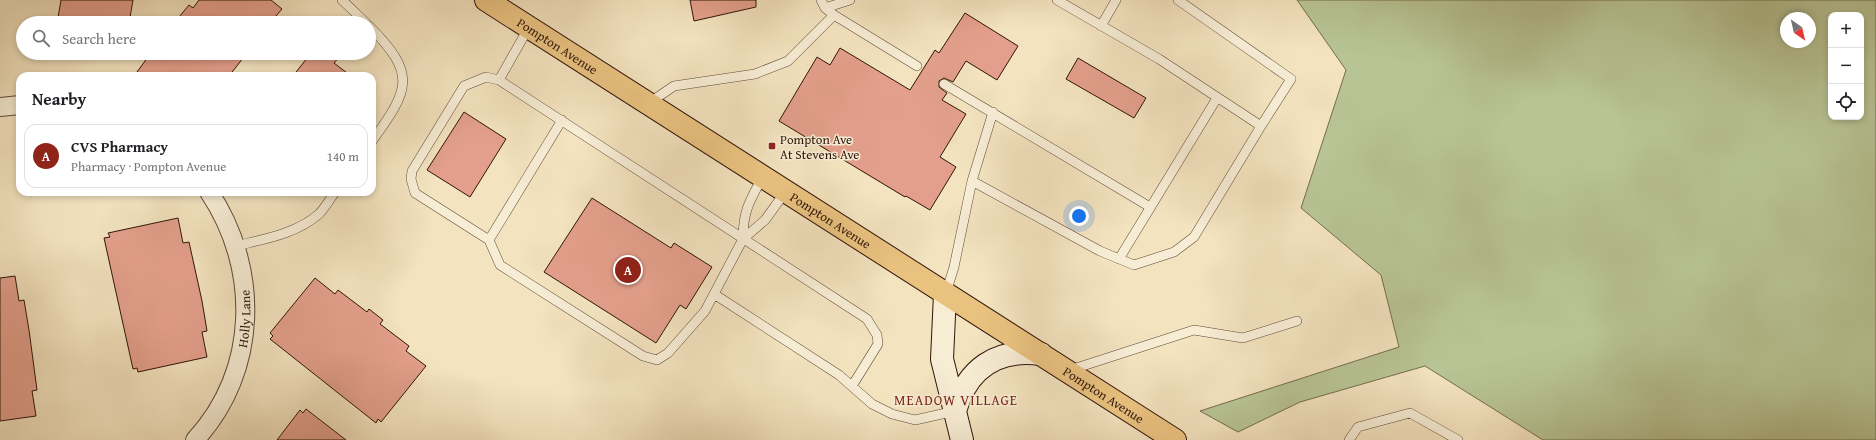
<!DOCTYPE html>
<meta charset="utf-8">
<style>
body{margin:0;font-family:"Gentium Book Plus",serif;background:#f6f6f6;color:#202124}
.controls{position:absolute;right:12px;top:12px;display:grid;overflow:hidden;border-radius:8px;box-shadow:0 2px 6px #0003}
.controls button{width:36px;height:36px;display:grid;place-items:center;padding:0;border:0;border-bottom:1px solid #e0e0e0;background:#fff;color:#202124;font:20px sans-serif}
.compass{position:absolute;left:1780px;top:12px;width:36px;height:36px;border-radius:50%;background:#fff;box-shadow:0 2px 6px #0003;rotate:146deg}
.you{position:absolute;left:1079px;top:216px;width:14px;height:14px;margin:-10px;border:3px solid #fff;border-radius:50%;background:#1a73e8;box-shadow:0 0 0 6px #1a73e833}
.badge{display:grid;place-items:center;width:26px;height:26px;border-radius:50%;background:#8f2418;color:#fff;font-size:13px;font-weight:700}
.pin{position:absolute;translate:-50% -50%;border:2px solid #fff;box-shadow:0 1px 4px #0006}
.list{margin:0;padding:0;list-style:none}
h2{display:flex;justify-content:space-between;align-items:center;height:52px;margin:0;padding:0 16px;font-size:17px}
h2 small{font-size:13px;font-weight:400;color:#757577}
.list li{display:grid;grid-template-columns:26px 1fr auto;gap:12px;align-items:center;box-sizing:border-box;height:64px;margin:0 8px 8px;padding:0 8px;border:1px solid #e0e0e0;border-radius:12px}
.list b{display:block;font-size:15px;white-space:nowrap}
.list p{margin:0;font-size:13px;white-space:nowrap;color:#757577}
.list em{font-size:13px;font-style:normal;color:#757577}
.icon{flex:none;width:22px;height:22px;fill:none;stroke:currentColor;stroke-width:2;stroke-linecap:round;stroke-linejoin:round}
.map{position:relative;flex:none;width:1876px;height:440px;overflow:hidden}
.search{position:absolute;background:#fff;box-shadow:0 2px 6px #0003;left:16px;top:16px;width:360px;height:44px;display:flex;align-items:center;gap:10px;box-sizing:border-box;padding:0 14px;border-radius:22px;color:#757577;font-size:15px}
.panel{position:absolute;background:#fff;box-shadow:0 2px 6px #0003;left:16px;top:72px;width:360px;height:124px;border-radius:12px}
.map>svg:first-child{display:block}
.green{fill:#b8c494;stroke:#746c4e;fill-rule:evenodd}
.building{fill:#e39f8b;stroke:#2f1409}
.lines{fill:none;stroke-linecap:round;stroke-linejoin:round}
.lane-casing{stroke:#604836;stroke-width:10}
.street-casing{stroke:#604836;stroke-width:20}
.secondary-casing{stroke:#2f1409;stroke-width:24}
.primary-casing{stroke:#2f1409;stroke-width:24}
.lane{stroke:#f7edd5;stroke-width:9}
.street{stroke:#f7edd5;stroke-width:18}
.secondary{stroke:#f7edd5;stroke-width:22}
.primary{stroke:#eac280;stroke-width:22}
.poi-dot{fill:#8f2418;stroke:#f7edd5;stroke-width:1.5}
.labels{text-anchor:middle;stroke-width:3;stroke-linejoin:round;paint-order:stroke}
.street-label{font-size:13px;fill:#2f1409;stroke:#f7edd5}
.poi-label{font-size:13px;fill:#2f1409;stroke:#f7edd5;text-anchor:start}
.neighbourhood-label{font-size:14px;letter-spacing:1px;fill:#7a1f14;stroke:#f7edd5}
</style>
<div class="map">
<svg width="1876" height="440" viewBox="0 0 1876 440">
<rect width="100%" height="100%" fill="#f3e3bf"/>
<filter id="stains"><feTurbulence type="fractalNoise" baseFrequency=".005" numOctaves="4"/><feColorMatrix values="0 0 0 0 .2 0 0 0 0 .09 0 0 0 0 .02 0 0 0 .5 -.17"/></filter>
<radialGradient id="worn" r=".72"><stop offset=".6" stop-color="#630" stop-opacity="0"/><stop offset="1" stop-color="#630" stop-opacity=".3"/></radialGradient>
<!-- green -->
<path class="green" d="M 1297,0 L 1876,0 L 1876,440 L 1543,440 L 1425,366 L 1300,402 L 1238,432 L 1200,411 L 1399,347 L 1381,275 L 1301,208 L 1346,70 ZM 1831,15 L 1861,15 L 1861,117 L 1831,117 ZM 1786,18 L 1810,18 L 1810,42 L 1786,42 Z"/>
<!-- building -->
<path class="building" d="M 61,0 L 133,0 L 129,23 L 57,23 Z
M 199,0 L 271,0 L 282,9 L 270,23 L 174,23 L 189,5 L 193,8 Z
M 690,0 L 756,0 L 756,7 L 694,21 Z
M 965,13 L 1018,46 L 997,80 L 966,61 L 953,82 L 944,78 L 939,81 L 939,87 L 947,93 L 942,100 L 966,114 L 940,157 L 956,167 L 930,210 L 906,196 L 905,197 L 779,121 L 817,57 L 830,65 L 840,48 L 910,90 L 935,50 L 939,53 Z
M 151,53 L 247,53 L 229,76 L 134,76 Z
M 311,53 L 343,53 L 334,63 L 351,76 L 293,76 Z
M 1078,58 L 1146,98 L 1134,118 L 1066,79 Z
M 464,112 L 506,139 L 470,197 L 427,170 Z
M 592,198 L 671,248 L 674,243 L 712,267 L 686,309 L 680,305 L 656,343 L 544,272 Z
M 178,218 L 183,243 L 189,242 L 202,301 L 207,331 L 202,332 L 207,357 L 138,372 L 137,368 L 133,369 L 104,238 L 110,237 L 108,233 Z
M 15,276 L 19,301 L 24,300 L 29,330 L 37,390 L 32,391 L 36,416 L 0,421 L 0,278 Z
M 315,278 L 335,294 L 338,290 L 367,312 L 369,309 L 383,320 L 380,324 L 409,346 L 406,351 L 426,366 L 381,422 L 378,419 L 376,423 L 270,339 L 273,336 L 270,333 Z
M 306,409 L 346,440 L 277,440 L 300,410 L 303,413 Z"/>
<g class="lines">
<defs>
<path id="lane" d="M 342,0 L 366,23
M 821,0 L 825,8 L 834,15 L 917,66
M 1178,0 L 1291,79 L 1261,126
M 825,8 L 850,0
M 369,26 C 417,74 410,89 372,141
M 1101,26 L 1116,0
M 499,80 L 529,27
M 944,84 L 1150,207
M 649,103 L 674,86 L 755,74 L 788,61 L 834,15
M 763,176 C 750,201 743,210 743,239 L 765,220 L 786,191
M 972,181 L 1100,251 L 1134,265 L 1174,252 L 1194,237 L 1261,126 L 1159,59 L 1057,0
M 743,239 L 705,311 L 668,353 L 657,360 L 643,356 L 500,265 L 489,240 L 415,193 L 411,179 L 412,171 L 464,86 L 486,77 L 499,80 L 867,319 L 877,335 L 878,344 L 852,386
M 489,240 L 562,120
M 236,246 C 264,239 296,234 319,214 C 325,208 330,199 335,192
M 1119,259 L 1217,98
M 946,293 L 954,267 L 972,181 L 993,112
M 714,294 L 839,375 L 872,404 L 892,414 L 915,420 L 955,411
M 1070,370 L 1194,330 L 1243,338 L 1297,321
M 1349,440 L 1358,427 L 1410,413 L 1458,440"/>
<g id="street">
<path d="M 0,107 L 20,105"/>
<path id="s1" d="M 195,440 C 259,371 260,268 209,192"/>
</g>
<path id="secondary" d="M 945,294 L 942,359 L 962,440
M 955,411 C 967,369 996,348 1041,354"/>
<g id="primary">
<path id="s2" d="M 486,0 L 1175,440"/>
</g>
</defs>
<!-- lane casing -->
<use href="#lane" class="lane-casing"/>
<!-- street casing -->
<use href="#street" class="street-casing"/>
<!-- secondary casing -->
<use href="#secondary" class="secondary-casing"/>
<!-- primary casing -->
<use href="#primary" class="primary-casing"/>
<!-- lane -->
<use href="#lane" class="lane"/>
<!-- street -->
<use href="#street" class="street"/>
<!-- secondary -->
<use href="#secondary" class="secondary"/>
<!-- primary -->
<use href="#primary" class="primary"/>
</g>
<!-- markers -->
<rect class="poi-dot" x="768" y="142" width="8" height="8" rx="2"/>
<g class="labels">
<!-- street labels -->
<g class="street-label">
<text dy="5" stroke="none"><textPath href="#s2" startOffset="85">Pompton Avenue</textPath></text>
<text dy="5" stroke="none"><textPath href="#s2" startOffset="409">Pompton Avenue</textPath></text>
<text dy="5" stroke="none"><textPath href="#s1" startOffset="134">Holly Lane</textPath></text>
<text dy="5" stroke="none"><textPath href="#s2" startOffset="733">Pompton Avenue</textPath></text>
</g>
<!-- poi labels -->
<g class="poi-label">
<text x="780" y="144">Pompton Ave<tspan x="780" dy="15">At Stevens Ave</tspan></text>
</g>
<!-- neighbourhood labels -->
<g class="neighbourhood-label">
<text x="956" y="405">MEADOW VILLAGE</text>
</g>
</g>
<rect width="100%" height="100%" filter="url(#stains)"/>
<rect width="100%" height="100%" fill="url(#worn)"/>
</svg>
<div class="controls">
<button>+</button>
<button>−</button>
<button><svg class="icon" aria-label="locate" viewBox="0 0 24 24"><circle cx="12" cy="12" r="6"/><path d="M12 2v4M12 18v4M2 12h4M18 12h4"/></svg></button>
</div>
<svg class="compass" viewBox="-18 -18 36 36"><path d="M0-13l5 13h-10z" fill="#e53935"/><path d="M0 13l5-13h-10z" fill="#757577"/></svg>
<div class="you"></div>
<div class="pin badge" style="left:628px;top:270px">A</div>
<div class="search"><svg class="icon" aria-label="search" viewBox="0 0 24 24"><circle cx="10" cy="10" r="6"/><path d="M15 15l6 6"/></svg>Search here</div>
<section class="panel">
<h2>Nearby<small></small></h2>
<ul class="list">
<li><span class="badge">A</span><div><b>CVS Pharmacy</b><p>Pharmacy · Pompton Avenue</p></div><em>140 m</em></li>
</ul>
</section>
</div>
